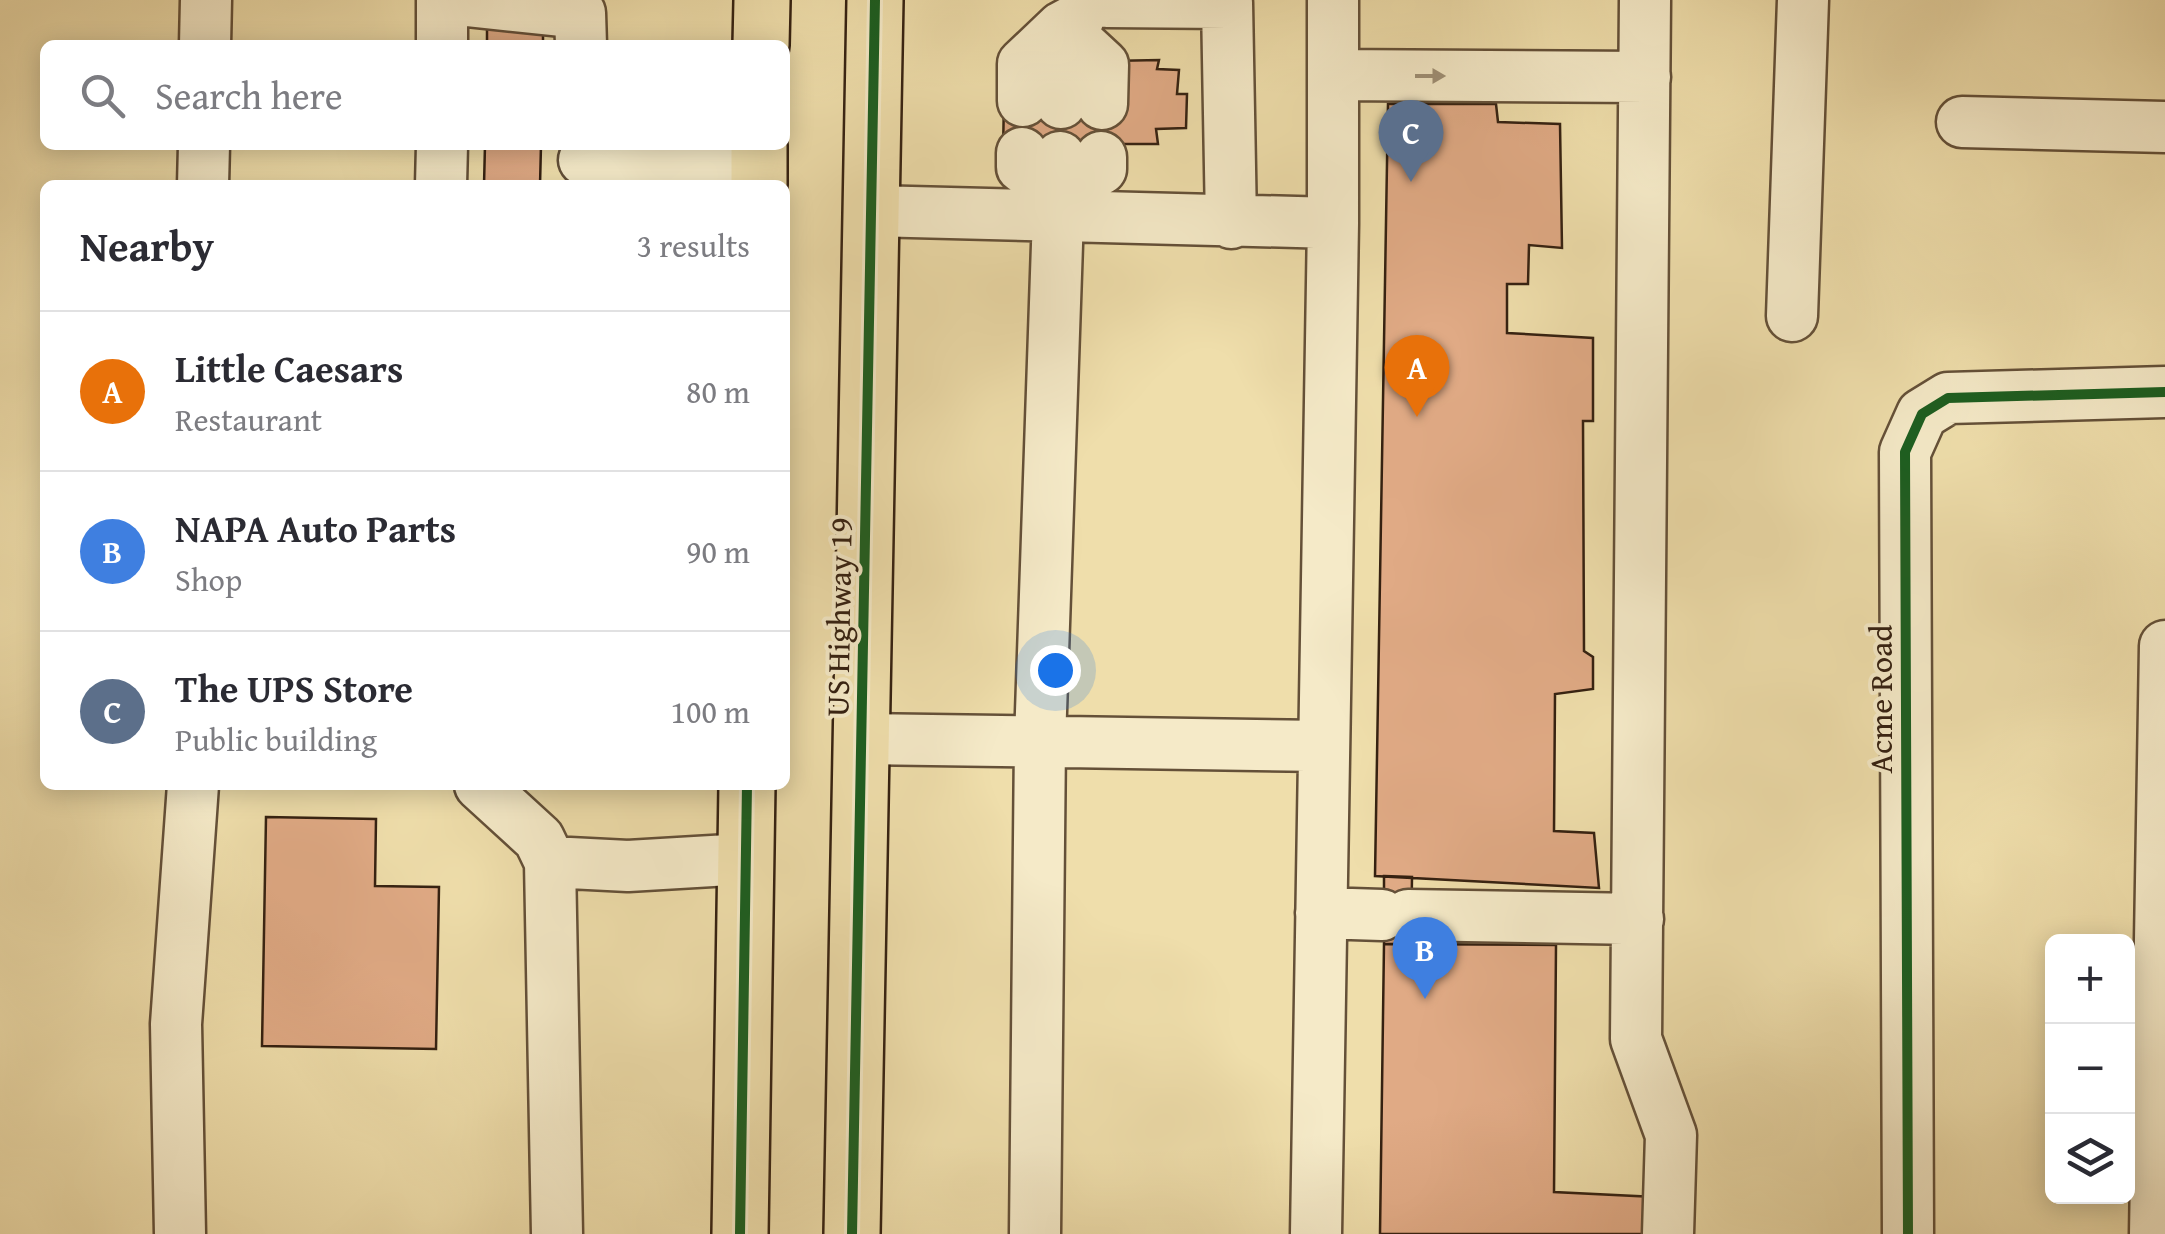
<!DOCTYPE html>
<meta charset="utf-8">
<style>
body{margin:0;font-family:"Gentium Book Plus",serif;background:#f7f7f7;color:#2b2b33}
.controls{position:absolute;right:30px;bottom:30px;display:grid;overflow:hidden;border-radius:15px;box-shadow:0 5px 25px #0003}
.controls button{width:90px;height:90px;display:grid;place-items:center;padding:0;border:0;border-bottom:2px solid #e1e1e2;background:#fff;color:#2b2b33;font:50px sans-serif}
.you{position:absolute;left:1055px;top:670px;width:35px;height:35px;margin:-25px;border:8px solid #fff;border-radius:50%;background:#1a73e8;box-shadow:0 0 0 15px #1a73e833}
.badge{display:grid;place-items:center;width:65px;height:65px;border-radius:50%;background:#8f2418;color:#fff;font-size:32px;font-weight:700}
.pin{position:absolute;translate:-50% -82px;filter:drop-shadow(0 2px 5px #0008)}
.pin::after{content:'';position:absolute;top:52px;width:35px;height:30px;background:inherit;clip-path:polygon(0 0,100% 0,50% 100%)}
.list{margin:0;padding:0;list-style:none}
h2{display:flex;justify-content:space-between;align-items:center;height:130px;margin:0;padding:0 40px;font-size:42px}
h2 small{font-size:32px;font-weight:400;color:#7c7c81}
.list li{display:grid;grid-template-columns:65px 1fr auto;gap:30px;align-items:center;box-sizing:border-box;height:160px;padding:0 40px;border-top:2px solid #e1e1e2}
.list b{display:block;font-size:38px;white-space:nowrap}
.list p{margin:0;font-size:32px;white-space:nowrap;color:#7c7c81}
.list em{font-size:32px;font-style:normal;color:#7c7c81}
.icon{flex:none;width:55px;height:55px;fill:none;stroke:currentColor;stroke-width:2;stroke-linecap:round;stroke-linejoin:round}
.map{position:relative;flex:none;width:2165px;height:1234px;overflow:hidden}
.search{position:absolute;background:#fff;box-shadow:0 5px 25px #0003;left:40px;top:40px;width:750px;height:110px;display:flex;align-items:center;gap:25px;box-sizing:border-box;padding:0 35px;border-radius:15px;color:#7c7c81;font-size:38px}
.panel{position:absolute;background:#fff;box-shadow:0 5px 25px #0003;left:40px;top:180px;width:750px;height:610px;border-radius:15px}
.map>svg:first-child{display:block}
.building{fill:#e0aa85;stroke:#352111;stroke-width:2.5}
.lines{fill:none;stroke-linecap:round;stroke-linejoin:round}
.minor-casing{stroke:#645038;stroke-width:55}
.highway-casing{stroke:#352111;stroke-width:60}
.minor{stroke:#f5eac8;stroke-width:50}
.highway{stroke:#efdeab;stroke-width:55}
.cycleway-casing{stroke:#f5eac8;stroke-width:16}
.cycleway{stroke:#1b5e20;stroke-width:10}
.oneway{fill:#9f9076}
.labels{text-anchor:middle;stroke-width:8;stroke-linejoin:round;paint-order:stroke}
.street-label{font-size:32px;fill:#352111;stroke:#f5eac8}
</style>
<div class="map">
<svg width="2165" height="1234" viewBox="0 0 2165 1234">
<rect width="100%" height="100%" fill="#efdeab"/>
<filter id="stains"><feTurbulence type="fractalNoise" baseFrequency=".002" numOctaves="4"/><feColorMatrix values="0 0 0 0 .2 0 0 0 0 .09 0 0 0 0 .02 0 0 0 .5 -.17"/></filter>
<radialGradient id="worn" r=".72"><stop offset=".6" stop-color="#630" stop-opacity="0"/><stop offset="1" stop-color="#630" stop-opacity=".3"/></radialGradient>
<!-- building -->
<path class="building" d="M 487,16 L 543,16 L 543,45 L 487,45 Z
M 1159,60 L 1157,69 L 1179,70 L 1177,94 L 1187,94 L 1186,128 L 1156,129 L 1158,144 L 1110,144 L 1003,152 L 1004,99 L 1109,61 Z
M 1388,104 L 1496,104 L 1498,122 L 1560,124 L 1562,248 L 1529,245 L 1528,284 L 1507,284 L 1507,333 L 1593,338 L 1593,421 L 1583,421 L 1584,651 L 1593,657 L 1593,689 L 1555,694 L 1554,831 L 1594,833 L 1599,888 L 1375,876 Z
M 485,145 L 541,145 L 540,185 L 484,185 Z
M 266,817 L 376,819 L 375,886 L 439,887 L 436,1049 L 262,1046 Z
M 1384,876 L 1412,877 L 1411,944 L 1384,944 Z
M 1384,944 L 1556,945 L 1554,1192 L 1655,1197 L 1654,1234 L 1380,1234 Z"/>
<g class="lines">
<defs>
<path id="minor" d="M 457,0 L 580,13 L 581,45
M 1645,0 L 1636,1039 L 1671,1135 L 1668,1234
M 1107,2 L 1227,3 L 1231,223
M 205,45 L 206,0
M 442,45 L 442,0
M 1333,75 L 1645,77
M 1023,101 L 1023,64 L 1062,27 L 1103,65 L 1102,104
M 1061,103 L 1062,27 L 1079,18
M 1962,122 L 2165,127
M 1022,153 L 1022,167 L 1060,191 L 1101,169 L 1101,157
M 584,160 L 759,156
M 203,185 L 204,145
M 441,185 L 442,145
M 872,211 L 1333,223
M 1792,316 L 1803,0
M 862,739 L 1324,746
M 480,785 L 539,839 L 550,862 L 557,1234
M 550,862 L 628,866 L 746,859
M 1321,913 L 1382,915
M 1408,915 L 1638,919
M 180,1234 L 176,1024 L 193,785
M 1035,1234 L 1040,741 L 1060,157
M 1316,1234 L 1333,223 L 1333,0
M 1908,1234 L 1905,452 L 1922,414 L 1948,398 L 2165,392
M 2155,1234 L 2165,646"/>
<path id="highway" d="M 761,45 L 762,0
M 759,185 L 759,145
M 740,1234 L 747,785
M 852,1234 L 875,0"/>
</defs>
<!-- minor casing -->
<use href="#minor" class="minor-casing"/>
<!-- highway casing -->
<use href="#highway" class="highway-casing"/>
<!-- minor -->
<use href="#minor" class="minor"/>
<!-- highway -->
<use href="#highway" class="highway"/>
<defs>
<path id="cycleway" d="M 740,1234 L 747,785
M 852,1234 L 875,0
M 1908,1234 L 1905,452 L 1922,414 L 1948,398 L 2165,392"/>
</defs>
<!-- cycleway casing -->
<use href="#cycleway" class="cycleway-casing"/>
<!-- cycleway -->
<use href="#cycleway" class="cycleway"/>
</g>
<!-- one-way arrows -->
<defs><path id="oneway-solid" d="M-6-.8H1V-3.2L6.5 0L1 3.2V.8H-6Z" transform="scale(2.5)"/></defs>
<use class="oneway" href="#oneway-solid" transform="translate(1430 76)"/>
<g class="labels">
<!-- street labels -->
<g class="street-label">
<text transform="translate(839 617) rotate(-89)" y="11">US Highway 19</text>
<text transform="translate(1881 699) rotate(-90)" y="11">Acme Road</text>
</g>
</g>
<rect width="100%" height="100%" filter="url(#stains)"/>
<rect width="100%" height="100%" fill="url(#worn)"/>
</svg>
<div class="controls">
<button>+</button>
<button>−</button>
<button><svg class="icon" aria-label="layers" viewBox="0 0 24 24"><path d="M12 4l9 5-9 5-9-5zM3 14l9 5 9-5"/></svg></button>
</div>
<div class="you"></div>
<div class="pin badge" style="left:1417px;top:417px;background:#e8710a">A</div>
<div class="pin badge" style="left:1425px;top:999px;background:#3f7fe0">B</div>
<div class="pin badge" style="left:1411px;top:182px;background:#5c6f8a">C</div>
<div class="search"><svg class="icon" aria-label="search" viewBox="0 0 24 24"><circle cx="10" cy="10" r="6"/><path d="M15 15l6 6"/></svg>Search here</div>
<section class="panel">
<h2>Nearby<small>3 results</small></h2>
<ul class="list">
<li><span class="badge" style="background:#e8710a">A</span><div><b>Little Caesars</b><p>Restaurant</p></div><em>80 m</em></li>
<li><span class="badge" style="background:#3f7fe0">B</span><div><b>NAPA Auto Parts</b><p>Shop</p></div><em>90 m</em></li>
<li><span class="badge" style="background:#5c6f8a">C</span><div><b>The UPS Store</b><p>Public building</p></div><em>100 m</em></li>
</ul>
</section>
</div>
